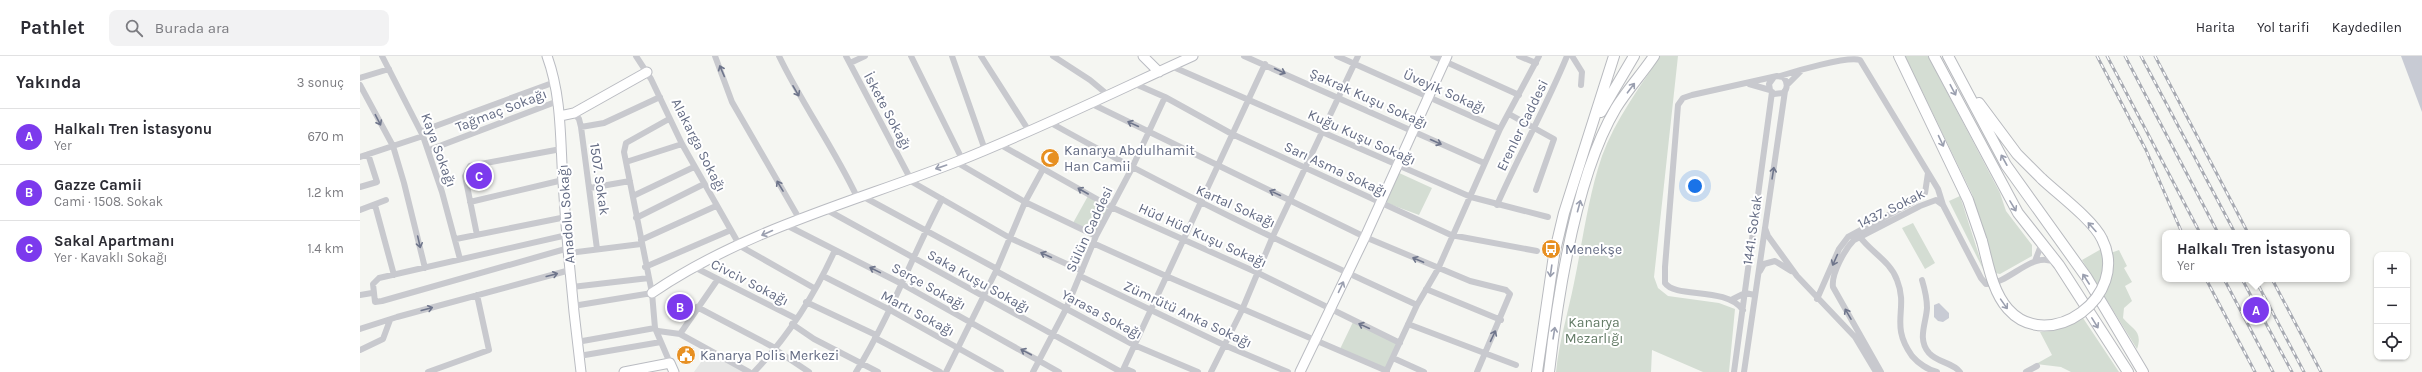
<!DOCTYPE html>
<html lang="tr">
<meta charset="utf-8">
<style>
body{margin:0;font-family:Karla,sans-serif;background:#f2f2f3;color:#2b2b33}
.controls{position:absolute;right:12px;bottom:12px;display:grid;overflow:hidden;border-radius:8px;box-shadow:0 1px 3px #0004}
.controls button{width:36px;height:36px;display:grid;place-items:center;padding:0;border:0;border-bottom:1px solid #e1e1e2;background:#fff;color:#2b2b33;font:20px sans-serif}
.you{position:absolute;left:1335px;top:130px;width:14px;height:14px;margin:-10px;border:3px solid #fff;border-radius:50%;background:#1a73e8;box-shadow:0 0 0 6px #1a73e833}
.badge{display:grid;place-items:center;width:26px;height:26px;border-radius:50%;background:#7c3aed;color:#fff;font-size:13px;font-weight:700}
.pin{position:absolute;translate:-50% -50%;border:2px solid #fff;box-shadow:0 1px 4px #0006}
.popup{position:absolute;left:1802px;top:174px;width:188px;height:52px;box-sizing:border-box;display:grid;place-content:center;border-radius:8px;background:#fff;filter:drop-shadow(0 1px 3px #0005);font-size:13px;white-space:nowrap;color:#7c7c81}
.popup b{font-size:15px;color:#2b2b33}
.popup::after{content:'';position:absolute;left:50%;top:100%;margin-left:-8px;border:8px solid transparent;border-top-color:#fff}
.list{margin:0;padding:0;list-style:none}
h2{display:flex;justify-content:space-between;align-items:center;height:52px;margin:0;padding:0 16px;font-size:17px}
h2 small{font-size:13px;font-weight:400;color:#7c7c81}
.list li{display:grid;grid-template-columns:26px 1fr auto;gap:12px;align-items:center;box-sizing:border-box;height:56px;padding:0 16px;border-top:1px solid #e1e1e2}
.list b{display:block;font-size:15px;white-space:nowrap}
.list p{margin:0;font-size:13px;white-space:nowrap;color:#7c7c81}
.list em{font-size:13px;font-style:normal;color:#7c7c81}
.icon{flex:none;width:22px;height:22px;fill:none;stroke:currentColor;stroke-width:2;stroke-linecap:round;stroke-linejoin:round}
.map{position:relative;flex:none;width:2062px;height:316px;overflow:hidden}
header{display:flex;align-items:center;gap:24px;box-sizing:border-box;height:56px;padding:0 20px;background:#fff;border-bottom:1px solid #e1e1e2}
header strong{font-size:19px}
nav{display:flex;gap:22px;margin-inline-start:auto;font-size:14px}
.search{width:280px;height:36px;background:#f2f2f3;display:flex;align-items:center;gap:10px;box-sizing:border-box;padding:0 14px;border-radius:8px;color:#7c7c81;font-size:15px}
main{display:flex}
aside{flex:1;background:#fff}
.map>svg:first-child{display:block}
.built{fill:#e6e7e6}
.green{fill:#d4ddd3}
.water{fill:#c8cbd4}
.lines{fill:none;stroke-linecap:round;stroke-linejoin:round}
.secondary-casing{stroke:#babcc2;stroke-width:11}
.primary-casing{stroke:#b8babf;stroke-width:12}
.street{stroke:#c8c9ce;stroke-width:6}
.secondary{stroke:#fff;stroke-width:9}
.primary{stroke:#fff;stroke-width:10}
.rail-casing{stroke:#a7aab2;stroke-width:3}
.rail{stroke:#fff;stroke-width:1.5;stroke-dasharray:4.5;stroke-linecap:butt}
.primary-bridge-casing{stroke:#b8babf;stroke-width:12;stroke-linecap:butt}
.primary-bridge{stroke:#fff;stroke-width:10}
.oneway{stroke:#6e758b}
.oneway2{stroke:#9a9faf}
.labels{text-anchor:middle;stroke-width:4;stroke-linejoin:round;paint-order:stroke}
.street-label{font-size:14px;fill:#646c84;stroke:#fff}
.poi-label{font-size:14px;fill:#646c84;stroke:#fff;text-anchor:start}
.park-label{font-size:14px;fill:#637b66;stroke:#fff}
</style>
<header>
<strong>Pathlet</strong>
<div class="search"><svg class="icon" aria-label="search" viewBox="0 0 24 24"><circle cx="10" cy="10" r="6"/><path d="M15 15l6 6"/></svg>Burada ara</div>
<nav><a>Harita</a><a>Yol tarifi</a><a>Kaydedilen</a></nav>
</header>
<main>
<aside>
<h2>Yakında<small>3 sonuç</small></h2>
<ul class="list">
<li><span class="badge">A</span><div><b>Halkalı Tren İstasyonu</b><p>Yer</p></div><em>670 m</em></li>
<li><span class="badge">B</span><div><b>Gazze Camii</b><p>Cami · 1508. Sokak</p></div><em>1.2 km</em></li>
<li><span class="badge">C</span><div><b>Sakal Apartmanı</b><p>Yer · Kavaklı Sokağı</p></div><em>1.4 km</em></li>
</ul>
</aside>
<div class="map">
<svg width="2062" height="316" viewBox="0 0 2062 316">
<rect width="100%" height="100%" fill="#f5f6f2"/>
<!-- built -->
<path class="built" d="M 349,295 L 385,316 L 334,316 Z"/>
<!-- green -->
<path class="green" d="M 1300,0 L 1318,0 L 1294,221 L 1298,232 L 1308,240 L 1359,247 L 1375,253 L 1369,316 L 1343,316 L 1292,294 L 1291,316 L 1196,316 C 1199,286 1208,257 1214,227 C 1223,184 1228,141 1242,100 C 1255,64 1280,31 1300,0 Z
M 1545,0 L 1568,0 L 1640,137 L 1646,155 L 1672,189 L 1672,200 L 1640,218 L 1635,217 L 1612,138 Z
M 1037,116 L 1072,132 L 1059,159 L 1024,146 Z
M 728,140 L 748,153 L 735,179 L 713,167 Z
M 1600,140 L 1624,215 L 1589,145 Z
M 1553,167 L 1575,207 L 1565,213 L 1542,172 Z
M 1743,192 L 1748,198 L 1759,194 L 1767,210 L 1764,212 L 1772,226 L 1765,230 L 1772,245 L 1764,252 L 1763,262 C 1773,274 1783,275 1777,293 L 1722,204 Z
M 1723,262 L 1759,316 L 1711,316 L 1701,311 L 1676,308 L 1692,299 L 1680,276 C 1697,275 1709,271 1723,262 Z
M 993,266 L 1038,287 L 1026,314 L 980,293 Z"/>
<!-- water -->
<path class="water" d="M 2041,0 L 2062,0 L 2062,56 Z
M 1579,247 L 1589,257 L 1589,262 L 1583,266 L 1578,265 L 1574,261 L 1574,249 Z"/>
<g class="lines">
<defs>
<path id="secondary" d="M 187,0 C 202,41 200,83 203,126 C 207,189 213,253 221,316
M 783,0 L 799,16
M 200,60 L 214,57 L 287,16
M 292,237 C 384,174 494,146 596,106 C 677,74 754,36 833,0
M 264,316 L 310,307 L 314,316
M 940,316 L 1005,181 L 1087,0"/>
<path id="primary" d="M 1539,0 L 1608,144 L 1622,185
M 1574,0 L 1658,157 L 1699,209 L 1768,316
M 1588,0 L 1646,109 L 1727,222 L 1783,316
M 1619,47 L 1657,98 L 1682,123
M 1241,56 L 1274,0
M 1177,316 L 1194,199 L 1204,157 L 1254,0
M 1189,316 C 1198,238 1216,119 1256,52 C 1267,34 1282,18 1294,0"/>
</defs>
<!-- secondary casing -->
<use href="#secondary" class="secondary-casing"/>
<!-- primary casing -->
<use href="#primary" class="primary-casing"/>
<!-- street -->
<path class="street" d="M 22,0 L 63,80 L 82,136 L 100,203
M 276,0 L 291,23 L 322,88 L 380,190 L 454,232
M 355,0 L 372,46 L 440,164
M 419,0 C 442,48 474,92 497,141
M 486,0 L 550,122
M 551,0 L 602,103
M 592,0 L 625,94
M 621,0 L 669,75
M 693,0 L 730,24 L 748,39
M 884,0 L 1124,107
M 977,0 L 1140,73
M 1073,0 L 1159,39
M 1159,0 L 1176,7
M 1212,0 L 1222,16 L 1221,29
M 490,7 L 505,0
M 811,10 L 1111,141 L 1188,161
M 1420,20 C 1436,15 1487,0 1500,4 L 1578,133 L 1583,149
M 0,22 L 29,13
M 773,27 L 805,41 L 872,78 L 1091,179 L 1177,195
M 1389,28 L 1410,34
M 0,29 L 33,90 L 44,127 L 65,212
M 1427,29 L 1441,15
M 730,47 L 1005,181 L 1110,225 L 1146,234 L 1150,238 L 1117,316
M 214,57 L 219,63 L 221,71 L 237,193
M 1149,58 L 1194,83 L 1176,134
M 689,66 C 809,133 933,192 1057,249
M 221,71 L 244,67 L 300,41
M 62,75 L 195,26
M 639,88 L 751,151 L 898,217 L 1040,287
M 69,94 L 198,45
M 0,101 L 63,80
M 266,106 L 322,88
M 596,106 L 665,146 L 736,180
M 547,123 L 650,182 L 722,215
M 0,131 L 17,126 L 8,98
M 230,132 L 270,125
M 273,140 L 334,111
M 502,140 L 637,213
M 110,146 L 203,124
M 15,149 L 34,219
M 1137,149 C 1159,99 1186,51 1207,0
M 0,154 L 26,144
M 467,154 L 761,316
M 276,162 L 344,128
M 426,169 L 542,228 L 699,316
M 1405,172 L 1408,180 L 1437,220 L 1495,281 L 1516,316
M 117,179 L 105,120 L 110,110 L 201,93
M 207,179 L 19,222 L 13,228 L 15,246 L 22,245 L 209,192
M 1500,181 C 1511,196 1531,206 1537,224 C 1549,254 1529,268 1552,300 C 1558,307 1568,314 1577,316
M 96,183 L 206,161
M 281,184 L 356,150
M 735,188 L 806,220 L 1027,315
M 209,197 L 281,188
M 1675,205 L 1682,187
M 285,211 L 371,174
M 334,211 L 435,262
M 636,215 L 774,289 L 838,316
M 1400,215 L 1404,208 L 1415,205 L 1431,215
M 463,220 L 530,254 L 641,316
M 720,220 L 864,289 L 928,316
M 1562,224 C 1565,234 1567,243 1567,252 C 1566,268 1557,283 1569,297 C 1578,307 1592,306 1600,316
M 212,231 L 289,222
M 1066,233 L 1141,264
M 0,239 L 12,237
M 1373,243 L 1385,237 L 1395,239
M 1457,243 L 1479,193 L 1488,181 L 1560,142 L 1565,137 L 1568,117
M 446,246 L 516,279
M 213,250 L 292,237
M 337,251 L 415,292
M 1383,254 C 1365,230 1316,243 1305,227 L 1305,211 L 1318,49 L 1323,42 L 1332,39 L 1417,20 L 1423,21 C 1428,26 1428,33 1423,37 L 1414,38 L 1410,34 L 1409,28 L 1414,21
M 432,268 L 454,283 L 518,316
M 1048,268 L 1156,309
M 0,273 L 37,261 L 210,214
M 298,275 L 320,278 L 389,316
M 320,278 L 358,223
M 515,282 L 580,316
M 217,286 L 295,272
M 301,286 L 310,307
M 0,294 L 23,283 L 30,264
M 416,294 L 449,316
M 219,300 L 301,286 L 295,272 L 292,237 L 264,96 L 266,87 L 309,63
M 1033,302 L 1064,316
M 764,312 L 773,316
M 68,316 L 129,294 L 117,239
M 394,316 C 427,282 455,238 475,194
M 496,316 C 530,261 552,200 582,143
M 586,316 L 636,215 L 665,146 L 683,113
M 673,316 L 706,253 L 736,180 L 772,112 L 805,41
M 762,316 L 905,8
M 851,316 L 882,254 L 913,180 L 998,0
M 1026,316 L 1057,249 L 1078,213 L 1140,73 L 1179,0
M 1374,316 L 1412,36
M 1384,316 L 1425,35
M 1521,316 L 1473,231 C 1471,218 1485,193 1494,184 L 1560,150 L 1576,144 L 1583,149 L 1621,222 L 1626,228 C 1650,228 1673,193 1696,207
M 1666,316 L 1677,310"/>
<!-- secondary -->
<use href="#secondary" class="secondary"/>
<!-- primary -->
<use href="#primary" class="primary"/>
<defs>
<path id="rail" d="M 1737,0 L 1786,94 L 1822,177
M 1747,0 L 1840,177
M 1765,0 L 1858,177
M 1781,0 L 1875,177
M 1795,0 L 1888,177
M 1846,223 L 1895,316
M 1864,223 L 1913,316
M 1882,223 L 1932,316
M 1895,223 L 1944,316
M 1912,223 L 1961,316"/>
</defs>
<!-- rail casing -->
<use href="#rail" class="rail-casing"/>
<!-- rail -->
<use href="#rail" class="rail"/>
<defs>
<path id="primary-bridge" d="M 1622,185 C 1628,207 1632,235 1648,253 C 1689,299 1771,240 1742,183 C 1733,164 1698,138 1682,123"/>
</defs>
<!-- primary-bridge casing -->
<use href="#primary-bridge" class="primary-bridge-casing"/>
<!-- primary-bridge -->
<use href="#primary-bridge" class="primary-bridge"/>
</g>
<!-- one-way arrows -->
<defs><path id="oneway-shaft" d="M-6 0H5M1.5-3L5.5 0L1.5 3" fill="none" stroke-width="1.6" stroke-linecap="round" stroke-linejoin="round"/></defs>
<g class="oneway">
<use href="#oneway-shaft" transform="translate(362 15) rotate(-113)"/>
<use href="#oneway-shaft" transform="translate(920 15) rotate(25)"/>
<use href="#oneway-shaft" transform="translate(436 35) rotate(60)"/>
<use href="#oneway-shaft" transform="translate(18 64) rotate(63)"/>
<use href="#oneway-shaft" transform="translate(773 68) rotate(-155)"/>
<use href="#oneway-shaft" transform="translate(1076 86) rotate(24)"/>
<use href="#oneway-shaft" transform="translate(1413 117) rotate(-81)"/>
<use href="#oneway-shaft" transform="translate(420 130) rotate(-121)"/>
<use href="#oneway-shaft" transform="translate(723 135) rotate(-150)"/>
<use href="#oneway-shaft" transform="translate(915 137) rotate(-155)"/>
<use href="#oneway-shaft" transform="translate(59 186) rotate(77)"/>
<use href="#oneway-shaft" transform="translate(686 199) rotate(-155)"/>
<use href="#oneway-shaft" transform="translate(1058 204) rotate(-157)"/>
<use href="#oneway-shaft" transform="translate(1475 204) rotate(114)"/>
<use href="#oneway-shaft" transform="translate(515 214) rotate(-154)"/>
<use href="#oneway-shaft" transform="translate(192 219) rotate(-15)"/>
<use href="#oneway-shaft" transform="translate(67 253) rotate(-15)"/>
<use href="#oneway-shaft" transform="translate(1488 258) rotate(-120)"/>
<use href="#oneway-shaft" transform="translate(1004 270) rotate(-155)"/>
<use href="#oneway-shaft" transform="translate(1133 280) rotate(-65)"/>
<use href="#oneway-shaft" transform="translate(666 296) rotate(-152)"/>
</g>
<g class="oneway2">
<use href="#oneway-shaft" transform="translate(1271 32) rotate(-53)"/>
<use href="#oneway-shaft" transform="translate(1593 34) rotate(62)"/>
<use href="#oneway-shaft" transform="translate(1581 85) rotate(65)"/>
<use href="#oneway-shaft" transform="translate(1644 104) rotate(-119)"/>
<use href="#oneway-shaft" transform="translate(581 111) rotate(161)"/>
<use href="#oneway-shaft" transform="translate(1219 150) rotate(-75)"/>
<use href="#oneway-shaft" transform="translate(1653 150) rotate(59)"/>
<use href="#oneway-shaft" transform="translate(1732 171) rotate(-132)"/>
<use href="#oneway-shaft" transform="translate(407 177) rotate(156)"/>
<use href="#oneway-shaft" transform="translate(1191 215) rotate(98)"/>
<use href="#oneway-shaft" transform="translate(1726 223) rotate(-123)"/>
<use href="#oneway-shaft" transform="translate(981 231) rotate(-65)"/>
<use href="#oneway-shaft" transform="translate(1644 248) rotate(55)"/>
<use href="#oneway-shaft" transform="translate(1735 267) rotate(58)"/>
<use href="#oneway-shaft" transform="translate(1194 277) rotate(-81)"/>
</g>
<!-- icons -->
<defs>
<symbol id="mosque-disc" viewBox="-11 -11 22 22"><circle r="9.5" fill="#e79022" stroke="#fff"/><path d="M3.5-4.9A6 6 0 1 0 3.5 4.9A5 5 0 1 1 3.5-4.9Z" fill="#fff"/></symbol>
<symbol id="bus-disc" viewBox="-11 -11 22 22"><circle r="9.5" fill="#e79022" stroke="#fff"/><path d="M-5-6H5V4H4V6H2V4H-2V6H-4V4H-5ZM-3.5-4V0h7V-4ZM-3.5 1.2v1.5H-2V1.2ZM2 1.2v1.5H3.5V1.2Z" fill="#fff"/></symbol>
<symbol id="civic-disc" viewBox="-11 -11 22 22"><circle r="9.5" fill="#e79022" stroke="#fff"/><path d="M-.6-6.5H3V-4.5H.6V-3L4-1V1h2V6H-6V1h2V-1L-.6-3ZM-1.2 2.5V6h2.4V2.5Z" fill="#fff"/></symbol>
</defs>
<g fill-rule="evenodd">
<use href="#mosque-disc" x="679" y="91" width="22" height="22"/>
<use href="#bus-disc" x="1180" y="182" width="22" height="22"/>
<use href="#civic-disc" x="315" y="288" width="22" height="22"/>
</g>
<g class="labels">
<!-- street labels -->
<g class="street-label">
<text transform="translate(1085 35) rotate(24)" y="5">Üveyik Sokağı</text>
<text transform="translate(1009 42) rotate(24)" y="5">Şakrak Kuşu Sokağı</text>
<text transform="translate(141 54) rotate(-21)" y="5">Tağmaç Sokağı</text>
<text transform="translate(528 55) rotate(62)" y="5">İskete Sokağı</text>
<text transform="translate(1162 69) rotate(-64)" y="5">Erenler Caddesi</text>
<text transform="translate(1002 81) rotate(24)" y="5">Kuğu Kuşu Sokağı</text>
<text transform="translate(339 89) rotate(63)" y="5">Alakarga Sokağı</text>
<text transform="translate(79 94) rotate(70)" y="5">Kaya Sokağı</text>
<text transform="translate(976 113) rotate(25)" y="5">Sarı Asma Sokağı</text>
<text transform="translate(240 123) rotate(82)" y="5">1507. Sokak</text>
<text transform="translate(876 150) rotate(24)" y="5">Kartal Sokağı</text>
<text transform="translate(1531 152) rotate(-26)" y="5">1437. Sokak</text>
<text transform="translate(206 158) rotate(-94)" y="5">Anadolu Sokağı</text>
<text transform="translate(729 173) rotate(-65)" y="5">Sülün Caddesi</text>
<text transform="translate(1392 174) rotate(-82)" y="5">1441. Sokak</text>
<text transform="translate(843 179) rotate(24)" y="5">Hüd Hüd Kuşu Sokağı</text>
<text transform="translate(619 225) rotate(29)" y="5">Saka Kuşu Sokağı</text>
<text transform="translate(390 226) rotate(27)" y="5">Civciv Sokağı</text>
<text transform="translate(569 230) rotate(29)" y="5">Serçe Sokağı</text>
<text transform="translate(558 257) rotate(28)" y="5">Martı Sokağı</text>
<text transform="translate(742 258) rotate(28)" y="5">Yarasa Sokağı</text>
<text transform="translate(828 258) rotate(25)" y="5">Zümrütü Anka Sokağı</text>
</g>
<!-- poi labels -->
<g class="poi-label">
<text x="704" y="99">Kanarya Abdulhamit<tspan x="704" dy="16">Han Camii</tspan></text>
<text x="1205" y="198">Menekşe</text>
<text x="340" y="304">Kanarya Polis Merkezi</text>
</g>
<!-- park labels -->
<g class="park-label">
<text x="1234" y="271">Kanarya<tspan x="1234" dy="16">Mezarlığı</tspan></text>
</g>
</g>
</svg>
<div class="controls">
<button>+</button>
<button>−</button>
<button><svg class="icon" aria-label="locate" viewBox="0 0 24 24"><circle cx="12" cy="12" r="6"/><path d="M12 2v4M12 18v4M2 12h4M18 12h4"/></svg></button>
</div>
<div class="you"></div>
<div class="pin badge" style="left:1896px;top:254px">A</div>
<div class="popup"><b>Halkalı Tren İstasyonu</b>Yer</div>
<div class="pin badge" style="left:320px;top:251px">B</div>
<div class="pin badge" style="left:119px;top:120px">C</div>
</div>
</main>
